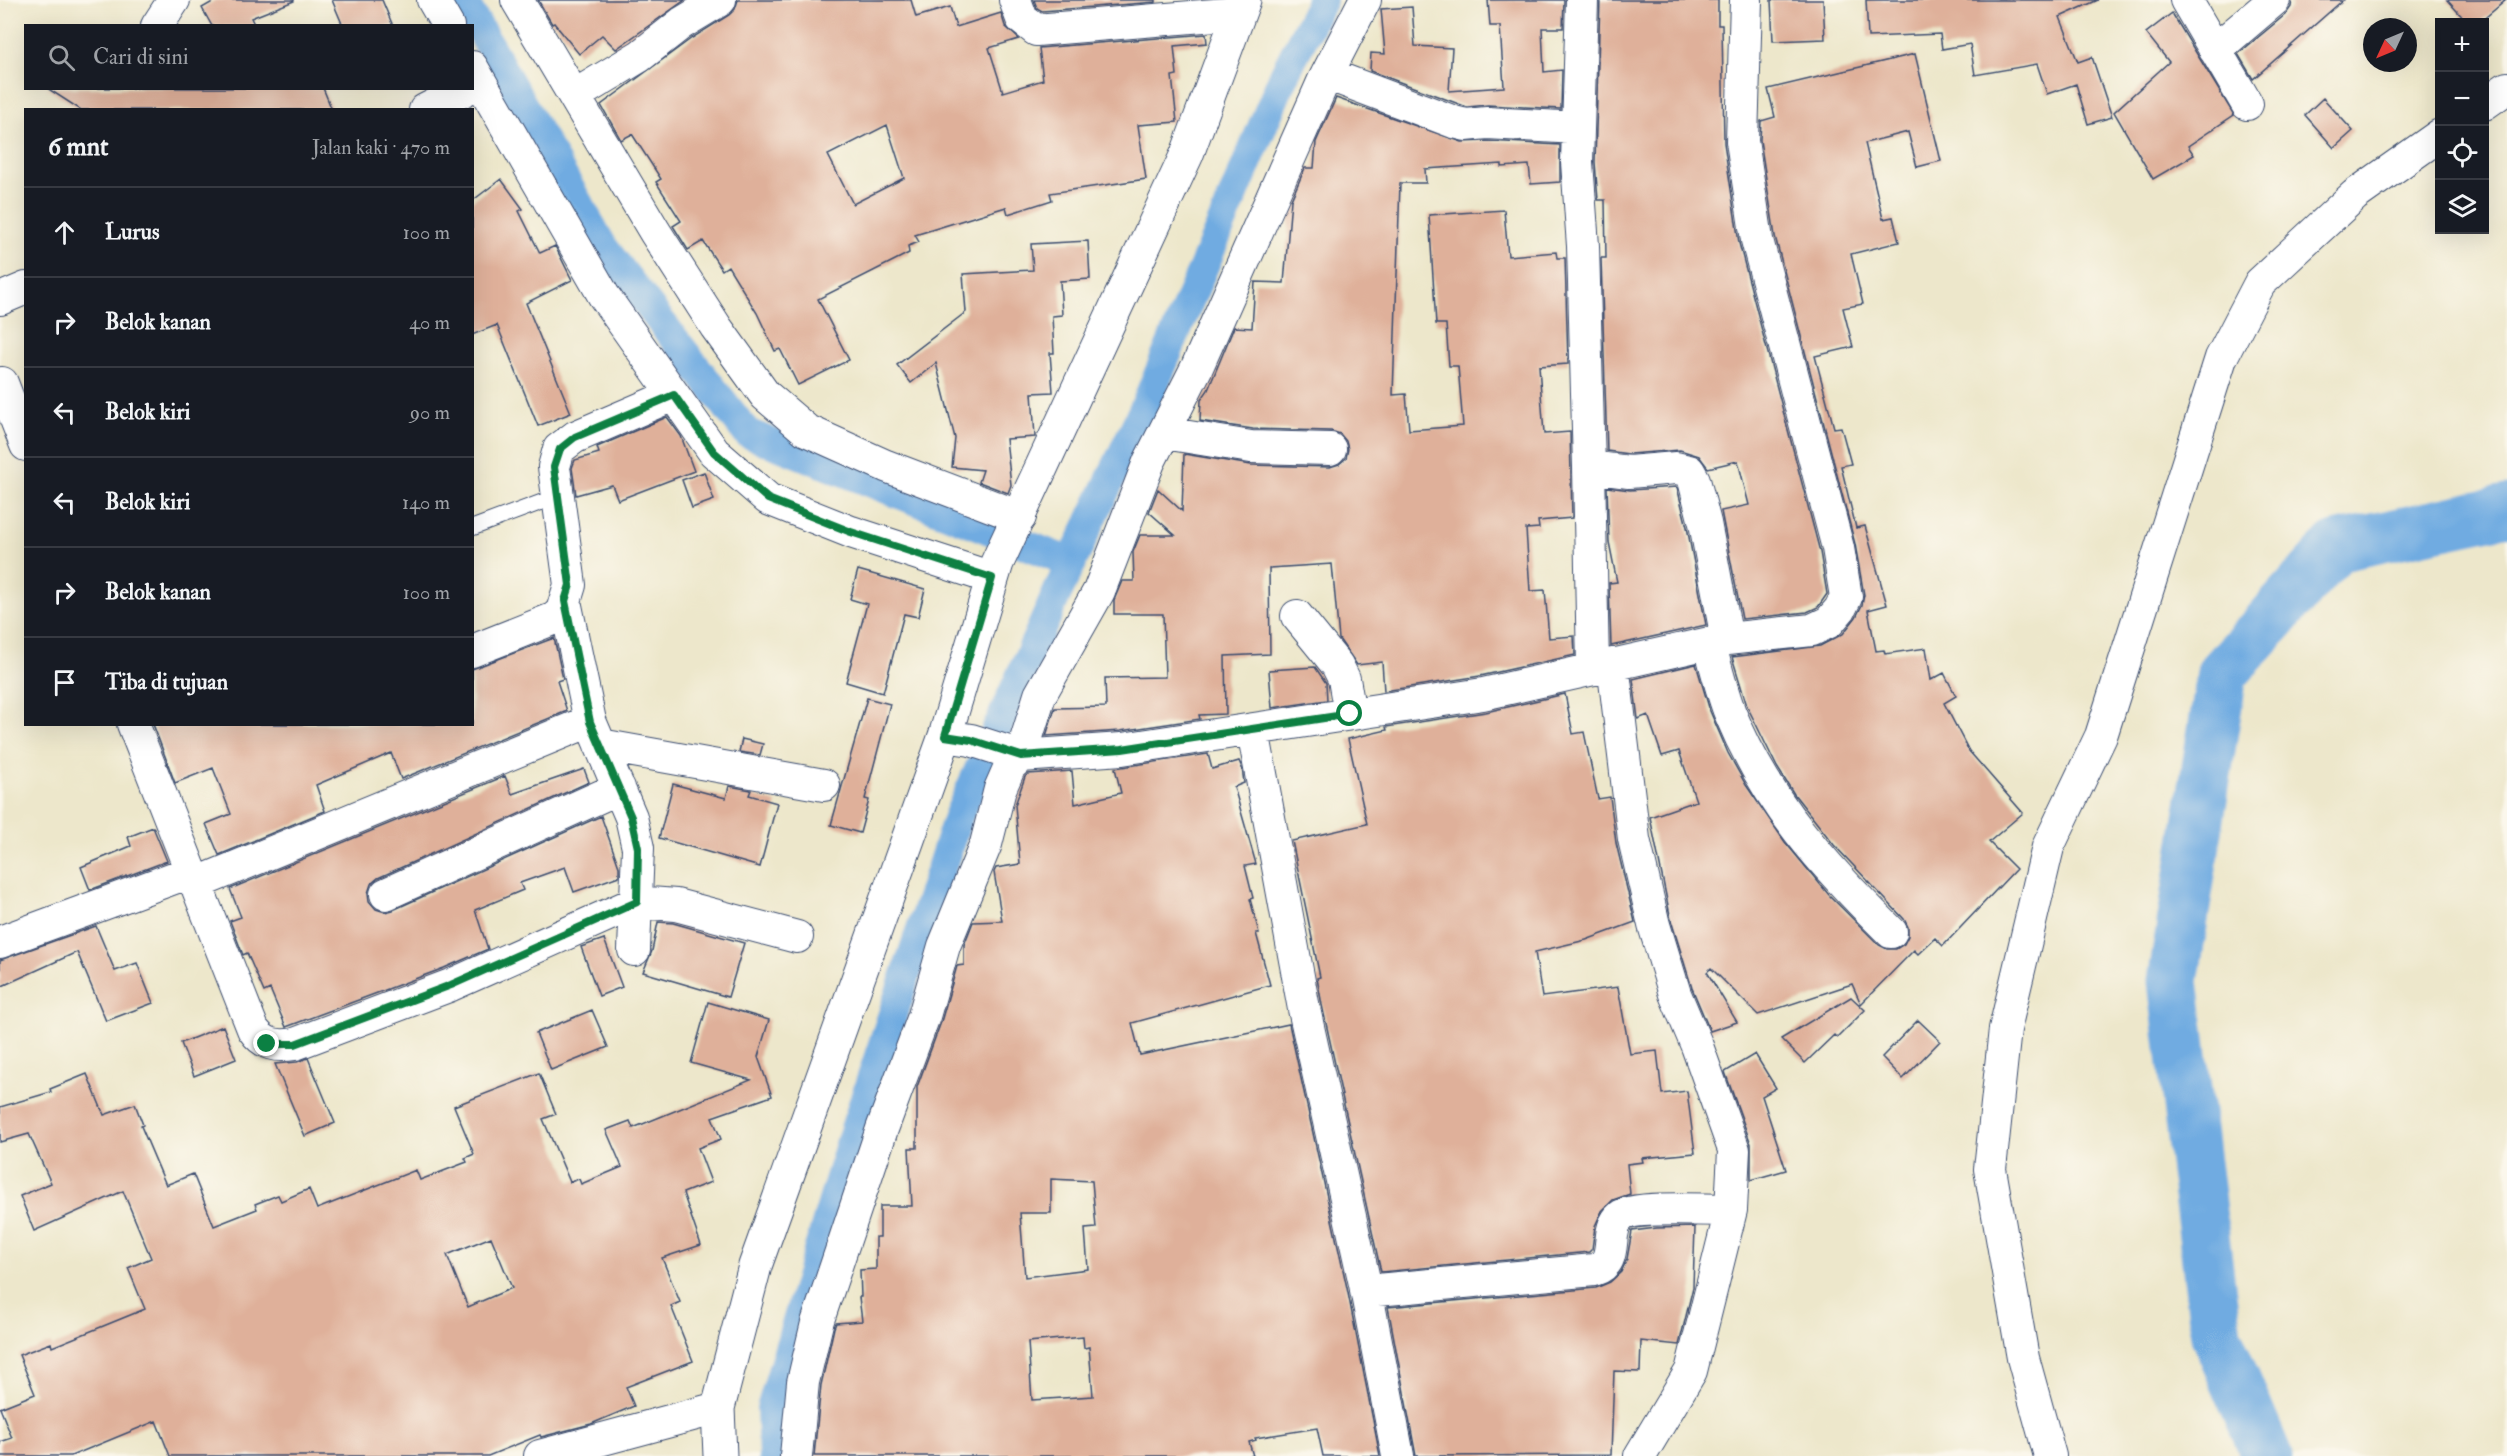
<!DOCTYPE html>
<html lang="id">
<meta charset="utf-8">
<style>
body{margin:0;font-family:"IM FELL Double Pica",serif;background:#20242c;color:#f1f3f6}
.controls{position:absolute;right:18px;top:18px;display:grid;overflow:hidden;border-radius:0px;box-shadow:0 6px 24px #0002}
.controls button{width:54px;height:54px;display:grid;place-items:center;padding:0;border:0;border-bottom:2px solid #363941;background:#171b24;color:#f1f3f6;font:30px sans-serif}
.compass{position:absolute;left:2363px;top:18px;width:54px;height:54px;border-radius:50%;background:#171b24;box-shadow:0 6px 24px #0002;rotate:226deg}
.stop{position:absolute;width:18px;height:18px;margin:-14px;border:4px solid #0b8043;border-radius:50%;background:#fff}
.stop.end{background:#0b8043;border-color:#fff;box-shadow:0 2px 6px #0008}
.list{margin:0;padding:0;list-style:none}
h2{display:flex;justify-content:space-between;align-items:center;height:78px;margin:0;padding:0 24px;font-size:26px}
h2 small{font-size:20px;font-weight:400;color:#9ea1a6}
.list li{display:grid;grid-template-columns:39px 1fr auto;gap:18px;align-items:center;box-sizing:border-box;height:90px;padding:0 24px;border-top:2px solid #363941}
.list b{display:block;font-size:22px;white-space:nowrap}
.list em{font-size:20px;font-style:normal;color:#9ea1a6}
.icon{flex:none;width:33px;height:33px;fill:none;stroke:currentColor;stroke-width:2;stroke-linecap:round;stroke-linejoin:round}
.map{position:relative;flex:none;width:2507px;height:1456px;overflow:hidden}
.search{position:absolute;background:#171b24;box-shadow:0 6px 24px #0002;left:24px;top:24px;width:450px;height:66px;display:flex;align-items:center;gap:15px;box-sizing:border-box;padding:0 21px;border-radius:0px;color:#9ea1a6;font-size:22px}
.panel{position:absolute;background:#171b24;box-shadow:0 6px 24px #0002;left:24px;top:108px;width:450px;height:618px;border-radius:0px}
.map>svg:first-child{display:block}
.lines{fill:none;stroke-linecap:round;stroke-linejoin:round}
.canal{stroke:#70abe1;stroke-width:30}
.river{stroke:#70abe1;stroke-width:51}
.building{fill:#dfb09a;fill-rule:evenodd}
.service-casing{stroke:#3a4b6e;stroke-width:17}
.minor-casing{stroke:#3a4b6e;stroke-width:34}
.secondary-casing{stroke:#3a4b6e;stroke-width:35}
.service{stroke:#fff;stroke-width:15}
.minor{stroke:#fff;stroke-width:32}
.secondary{stroke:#fff;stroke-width:33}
.route{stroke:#0b8043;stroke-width:8}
</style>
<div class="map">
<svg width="2507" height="1456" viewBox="0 0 2507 1456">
<rect width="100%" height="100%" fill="#fbf7ec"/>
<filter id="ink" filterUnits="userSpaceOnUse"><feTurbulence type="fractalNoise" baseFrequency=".0167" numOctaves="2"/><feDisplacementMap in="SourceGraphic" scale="12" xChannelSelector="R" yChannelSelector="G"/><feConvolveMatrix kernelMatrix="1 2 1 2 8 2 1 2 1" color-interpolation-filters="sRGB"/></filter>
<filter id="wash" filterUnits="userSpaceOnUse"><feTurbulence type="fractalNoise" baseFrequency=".008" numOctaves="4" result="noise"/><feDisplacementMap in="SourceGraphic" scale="24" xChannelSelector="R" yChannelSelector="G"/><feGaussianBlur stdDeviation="1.35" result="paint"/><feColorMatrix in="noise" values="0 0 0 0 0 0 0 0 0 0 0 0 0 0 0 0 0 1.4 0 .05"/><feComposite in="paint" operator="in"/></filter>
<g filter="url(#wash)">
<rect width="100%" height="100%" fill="#ede7cb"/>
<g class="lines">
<!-- canal -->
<path class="canal" d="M 463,0 L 603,247 L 747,433 L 1072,563
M 773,1456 L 771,1409 L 852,1138 L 958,817 L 1058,591 L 1146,404 L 1284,75 L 1322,0"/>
<!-- river -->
<path class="river" d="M 2267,1456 L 2216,1335 L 2173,981 L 2222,674 L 2336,547 L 2507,510"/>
</g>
<g id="blocks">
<!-- building -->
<path class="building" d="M 216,0 L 294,0 L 294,1 L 251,18 L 255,26 L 212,26 L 202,8 Z
M 332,0 L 382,0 L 393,26 L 343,26 Z
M 538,0 L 685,0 L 616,49 L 602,35 L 579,54 L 554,23 L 552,24 Z
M 738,0 L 911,0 L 916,17 L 950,7 L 956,27 L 1001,13 L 1005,26 L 1019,39 L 989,48 L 1003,92 L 1043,80 L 1039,48 L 1206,34 L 1207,43 L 1174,46 L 1177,75 L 1172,76 L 1177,122 L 1138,125 L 1146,179 L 1050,193 L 1052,200 L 1008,214 L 1006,207 L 915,235 L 919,242 L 908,246 L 909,253 L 818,299 L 849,360 L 798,385 L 780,349 L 775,351 L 757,313 L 728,266 L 722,270 L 703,241 L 688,250 L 673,226 L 681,221 L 656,182 L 661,179 L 632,134 L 621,140 L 601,105 L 692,38 L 729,15 L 735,9 ZM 887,125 L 904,178 L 853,204 L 828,155 Z
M 1034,0 L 1156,0 L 1156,2 L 1042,11 L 1037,8 Z
M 1488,0 L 1564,0 L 1563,28 L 1542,28 L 1544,72 L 1562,70 L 1561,109 L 1488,105 L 1467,107 L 1370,71 L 1371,53 L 1385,54 L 1381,9 L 1412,7 L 1415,46 L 1452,48 L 1449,91 L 1504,87 L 1500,26 L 1490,26 Z
M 1600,0 L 1718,0 L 1718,25 L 1722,25 L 1724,143 L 1739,243 L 1820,552 L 1827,594 L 1818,607 L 1807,612 L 1742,619 L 1721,511 L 1749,505 L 1738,461 L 1708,468 L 1699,456 L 1680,450 L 1629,454 L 1607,451 L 1601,258 L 1606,258 L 1605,200 L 1598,200 L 1595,162 Z
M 1771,0 L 1823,0 L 1825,39 L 1773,41 Z
M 1866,0 L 2098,0 L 2060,17 L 2078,62 L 2092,57 L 2112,117 L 2088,124 L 2076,84 L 2047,94 L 2037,64 L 1975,75 L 1970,44 L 1942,49 L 1940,34 L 1868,37 Z
M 2292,0 L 2343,0 L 2253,79 L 2238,54 L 2286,14 L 2291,7 Z
M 2447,0 L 2506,0 L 2480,22 L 2467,22 Z
M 2172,13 L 2234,115 L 2188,146 L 2194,155 L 2153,179 L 2114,112 L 2169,62 L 2146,33 Z
M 1915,54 L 1941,161 L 1917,167 L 1908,132 L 1865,143 L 1883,219 L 1893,217 L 1899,242 L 1851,254 L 1863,304 L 1843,308 L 1853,347 L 1815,356 L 1834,428 L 1841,427 L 1851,464 L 1841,466 L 1856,528 L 1865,526 L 1887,605 L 1868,610 L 1876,651 L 1884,650 L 1885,654 L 1926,648 L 1931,680 L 1944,673 L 1956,696 L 1944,703 L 1969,751 L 2023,813 L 1989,842 L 2016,869 L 1943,946 L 1935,938 L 1918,954 L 1914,950 L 1861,1004 L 1852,984 L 1758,1015 L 1711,968 L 1707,972 L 1737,1022 L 1710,1031 L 1692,988 L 1671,920 L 1650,817 L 1696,801 L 1679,751 L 1662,756 L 1648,715 L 1638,719 L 1633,679 L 1696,664 L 1710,711 L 1728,753 L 1746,785 L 1785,842 L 1829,895 L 1879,945 L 1887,949 L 1896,949 L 1904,944 L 1908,936 L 1908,927 L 1904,919 L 1834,845 L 1794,794 L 1777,767 L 1747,706 L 1732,657 L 1820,646 L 1843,634 L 1856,617 L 1862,605 L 1864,595 L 1855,544 L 1775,236 L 1760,140 L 1761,121 L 1775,117 L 1768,89 Z
M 47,88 L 323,88 L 332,110 L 81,110 Z
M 1336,98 L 1462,142 L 1487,141 L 1560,145 L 1560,182 L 1531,184 L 1529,165 L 1502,167 L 1502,164 L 1425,169 L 1426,183 L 1400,183 L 1393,395 L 1406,394 L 1409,430 L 1463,426 L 1458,366 L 1449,366 L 1446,324 L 1436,324 L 1429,215 L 1504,210 L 1508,256 L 1556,252 L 1557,258 L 1565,258 L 1568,364 L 1539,366 L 1544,434 L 1570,432 L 1572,518 L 1538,521 L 1539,528 L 1526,529 L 1530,591 L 1545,590 L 1549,638 L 1574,636 L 1575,655 L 1480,676 L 1384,691 L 1382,662 L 1357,665 L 1339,639 L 1332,564 L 1269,568 L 1270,654 L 1225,656 L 1226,714 L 1199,715 L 1200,719 L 1120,731 L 1046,736 L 1055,708 L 1106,707 L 1105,678 L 1165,677 L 1163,614 L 1114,614 L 1114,600 L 1122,581 L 1134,581 L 1133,552 L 1140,535 L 1175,535 L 1149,512 L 1158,489 L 1182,511 L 1184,454 L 1251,465 L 1330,467 L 1339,464 L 1346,458 L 1348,449 L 1346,441 L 1340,434 L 1331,431 L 1253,429 L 1200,421 L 1201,400 L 1208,390 L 1234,327 L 1252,328 L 1255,282 L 1284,283 L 1291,200 L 1305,168 L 1314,168 L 1316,142 Z
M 2323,98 L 2353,131 L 2334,148 L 2305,115 Z
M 501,179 L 523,209 L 519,211 L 540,253 L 555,246 L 572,280 L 526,303 L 571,413 L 538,426 L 497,325 L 472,335 L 472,201 Z
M 1088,241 L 1090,279 L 1060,281 L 1062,315 L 1052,316 L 1054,353 L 1050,353 L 1053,392 L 1032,393 L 1035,437 L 1006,439 L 1011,485 L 1008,493 L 979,482 L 983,470 L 952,467 L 955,438 L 936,363 L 911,383 L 897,365 L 966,312 L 963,274 L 1033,270 L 1031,244 Z
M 667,417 L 681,436 L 694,471 L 618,500 L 612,485 L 576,495 L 572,468 L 575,460 L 599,453 L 597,447 Z
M 704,472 L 714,500 L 692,508 L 682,480 Z
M 1607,487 L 1630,490 L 1677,487 L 1687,527 L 1706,625 L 1611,646 L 1609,583 L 1617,582 L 1609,542 Z
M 858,570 L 925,589 L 918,617 L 904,614 L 883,693 L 846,682 L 867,604 L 850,599 Z
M 554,638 L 563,679 L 557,681 L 567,711 L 401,779 L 391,753 L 377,759 L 316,785 L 325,811 L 219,855 L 206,824 L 231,814 L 213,768 L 175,783 L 153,724 L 472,724 L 472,669 Z
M 1315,667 L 1326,683 L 1327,700 L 1272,708 L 1269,670 Z
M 1565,694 L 1573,734 L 1584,732 L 1598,799 L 1610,797 L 1616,843 L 1635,922 L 1586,940 L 1535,952 L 1542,997 L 1618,987 L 1630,1054 L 1657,1051 L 1662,1094 L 1687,1091 L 1695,1153 L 1642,1158 L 1643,1162 L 1627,1164 L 1630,1194 L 1613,1200 L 1602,1211 L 1595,1226 L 1592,1249 L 1589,1252 L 1381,1272 L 1322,1005 L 1317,978 L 1320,977 L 1292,841 L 1367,824 L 1348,739 L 1387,730 L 1386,727 L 1486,712 Z
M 867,698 L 890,704 L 865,799 L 869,800 L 860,833 L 831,825 Z
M 742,739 L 763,744 L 760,755 L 739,752 Z
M 1208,754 L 1212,769 L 1239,761 L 1242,768 L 1244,783 L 1234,787 L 1256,864 L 1245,866 L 1253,898 L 1250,899 L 1259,933 L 1256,933 L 1270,985 L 1132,1023 L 1140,1055 L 1289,1024 L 1347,1288 L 1380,1456 L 1323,1456 L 1317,1428 L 1255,1438 L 1256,1440 L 1249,1442 L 1253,1456 L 814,1456 L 821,1385 L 834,1328 L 836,1323 L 862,1321 L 859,1297 L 861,1297 L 860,1270 L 876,1269 L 876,1237 L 880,1237 L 880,1206 L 912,1206 L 909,1148 L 917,1148 L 917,1087 L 941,1022 L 957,966 L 964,965 L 964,945 L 973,922 L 1002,921 L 994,872 L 996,868 L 1020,864 L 1015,805 L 1025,777 L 1028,774 L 1072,771 L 1075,804 L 1121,793 L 1115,768 ZM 1051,1179 L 1092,1181 L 1096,1228 L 1085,1229 L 1088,1269 L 1025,1277 L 1020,1213 L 1051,1213 ZM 1083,1337 L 1084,1348 L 1089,1347 L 1093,1396 L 1032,1400 L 1028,1342 Z
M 584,769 L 589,782 L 378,878 L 371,884 L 368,893 L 369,901 L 376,909 L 385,912 L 393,910 L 601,816 L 619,867 L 619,876 L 574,892 L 565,867 L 520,883 L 523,890 L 475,910 L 488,949 L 444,968 L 286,1027 L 270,989 L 264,992 L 247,953 L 243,955 L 230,921 L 241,917 L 230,889 L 505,776 L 512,794 Z
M 673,784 L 726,798 L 729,786 L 751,790 L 749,795 L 777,803 L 760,867 L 659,838 Z
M 153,827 L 167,861 L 90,890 L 81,867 L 131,846 L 128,837 Z
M 658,922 L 673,923 L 744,943 L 728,997 L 643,972 L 652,951 Z
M 96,926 L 115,971 L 137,963 L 153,1003 L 106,1021 L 77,952 L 0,987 L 0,960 Z
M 604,939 L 622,987 L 599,996 L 581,947 Z
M 1851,997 L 1865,1010 L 1837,1038 L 1834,1035 L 1805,1063 L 1781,1039 Z
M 708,1002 L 769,1020 L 758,1057 L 772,1096 L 712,1117 L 721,1139 L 698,1148 L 711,1182 L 683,1193 L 701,1245 L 662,1258 L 680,1302 L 671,1306 L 693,1361 L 626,1387 L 634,1406 L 591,1424 L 541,1437 L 540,1435 L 488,1456 L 170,1456 L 156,1421 L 71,1456 L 0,1456 L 0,1442 L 12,1438 L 0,1408 L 35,1394 L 19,1355 L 51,1343 L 52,1347 L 145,1309 L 128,1268 L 151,1258 L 123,1191 L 34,1231 L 20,1196 L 51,1183 L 29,1134 L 0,1142 L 0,1107 L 51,1092 L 50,1089 L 87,1074 L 104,1115 L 135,1104 L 143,1125 L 141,1126 L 166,1185 L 193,1174 L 214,1226 L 257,1209 L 255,1204 L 278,1195 L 281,1201 L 309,1189 L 317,1209 L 416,1170 L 420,1180 L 467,1162 L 465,1158 L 474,1154 L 454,1106 L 539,1073 L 556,1114 L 543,1119 L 570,1182 L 579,1179 L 581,1184 L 622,1167 L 606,1130 L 630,1121 L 633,1128 L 751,1080 L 691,1063 ZM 491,1237 L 512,1288 L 468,1307 L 447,1255 Z
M 592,1010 L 608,1047 L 551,1070 L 536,1033 Z
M 1918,1020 L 1940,1041 L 1903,1079 L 1882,1057 Z
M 223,1026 L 236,1059 L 194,1076 L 181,1043 Z
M 1755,1054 L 1776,1088 L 1762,1096 L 1786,1170 L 1751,1180 L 1751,1144 L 1725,1072 Z
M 308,1058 L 335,1123 L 305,1136 L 275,1064 L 297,1062 Z
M 1695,1227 L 1693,1287 L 1679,1345 L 1641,1341 L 1640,1372 L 1614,1371 L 1611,1455 L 1416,1456 L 1388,1307 L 1596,1288 L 1610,1282 L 1621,1272 L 1627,1259 L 1632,1231 L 1657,1228 Z"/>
</g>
</g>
<g filter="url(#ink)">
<use href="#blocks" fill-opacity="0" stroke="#3a4b6e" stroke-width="1.5"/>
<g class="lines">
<defs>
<path id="service" d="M 472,528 L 558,496"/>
<path id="minor" d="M 433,0 L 448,26
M 517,0 L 655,232 L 716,327 L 765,395 L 806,430 L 886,466 L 1020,517
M 1015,0 L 1022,19 L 1036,30 L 1239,13
M 1582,0 L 1577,162 L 1583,246 L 1589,467 L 1629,472 L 1676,468 L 1689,471 L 1694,480 L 1705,523 L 1727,639
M 2186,0 L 2247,104
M 157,26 L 174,0
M 2215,50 L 2274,0
M 472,67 L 604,296 L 714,452 L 768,499 L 851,532 L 992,578
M 1327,74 L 1454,122 L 1466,125 L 1487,123 L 1578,128
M 574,96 L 640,56 L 682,23 L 720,0
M 2484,104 L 2507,88
M 425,110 L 468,88
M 0,299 L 26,288
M 2,383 L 26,445
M 1164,433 L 1251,447 L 1330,449
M 1589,467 L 1593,667
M 565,601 L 590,721 L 631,817 L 638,848 L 634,950
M 1297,616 L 1337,665 L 1344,679 L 1350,714
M 1709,643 C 1716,666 1721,690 1730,713 C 1767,803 1823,865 1891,932
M 472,651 L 555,618 L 562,611 L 570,585 L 554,467 L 559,449 L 575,437 L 673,395
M 1613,664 L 1634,839 L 1654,925 L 1675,994 L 1697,1046 L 1734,1150 L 1731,1210 L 1691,1371 L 1640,1456
M 133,724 L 253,1029 C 264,1045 276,1047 295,1044 L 451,985 L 637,902 L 676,905 L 797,937
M 1253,730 L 1304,1009 L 1365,1284 L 1398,1456
M 945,736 L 971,740 L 1021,756 L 1122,749 L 1483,694 L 1727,639 L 1812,630 L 1829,622 L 1840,609 L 1846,597 L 1838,548 L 1757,240 L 1742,141 L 1746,0
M 600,745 L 824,785
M 195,884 L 590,721
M 386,894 L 619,788
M 0,942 L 190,872
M 1366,1291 L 1594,1270 C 1621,1262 1603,1231 1621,1216 C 1633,1206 1711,1210 1731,1210
M 540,1456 L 718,1408
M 796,1456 L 803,1382 L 817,1323 L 882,1129 L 924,1016 L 944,946 L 986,844 L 1000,789 L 1010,766 L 1021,756 L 1040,695 L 1099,591 L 1149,462 L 1197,367 L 1324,80 L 1365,0
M 2050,1456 L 2023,1358 L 1990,1169 L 2005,1029 L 2048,847 L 2101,736 L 2221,358 L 2260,283 L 2355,195 L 2440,135"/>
<path id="secondary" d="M 720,1456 L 718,1408 L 755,1266 L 945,736 L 997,563 L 1187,154 L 1244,0"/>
</defs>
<!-- service casing -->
<use href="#service" class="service-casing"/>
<!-- minor casing -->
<use href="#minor" class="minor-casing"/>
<!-- secondary casing -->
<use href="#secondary" class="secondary-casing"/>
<!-- service -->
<use href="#service" class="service"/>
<!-- minor -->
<use href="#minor" class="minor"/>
<!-- secondary -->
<use href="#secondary" class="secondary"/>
</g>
</g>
<g class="lines" filter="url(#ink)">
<!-- route -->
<path class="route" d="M 267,1044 L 295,1044 L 451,985 L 637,902 L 638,848 L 631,817 L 590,722 L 565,601 L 570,585 L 554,467 L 560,449 L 575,437 L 674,395 L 714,452 L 768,499 L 851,532 L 992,578 L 945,736 L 971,740 L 1021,756 L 1122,749 L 1350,714"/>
</g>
</svg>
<div class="controls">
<button>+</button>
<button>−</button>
<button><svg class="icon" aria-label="locate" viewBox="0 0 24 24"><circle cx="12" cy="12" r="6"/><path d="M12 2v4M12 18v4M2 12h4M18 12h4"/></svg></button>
<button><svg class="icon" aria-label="layers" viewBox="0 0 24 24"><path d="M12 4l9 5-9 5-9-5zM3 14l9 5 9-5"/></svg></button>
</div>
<svg class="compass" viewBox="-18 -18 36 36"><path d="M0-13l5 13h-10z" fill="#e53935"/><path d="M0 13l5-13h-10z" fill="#9ea1a6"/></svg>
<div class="stop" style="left:1350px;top:714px"></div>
<div class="stop end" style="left:267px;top:1044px"></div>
<div class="search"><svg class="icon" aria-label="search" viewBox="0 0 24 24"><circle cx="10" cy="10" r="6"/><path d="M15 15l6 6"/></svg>Cari di sini</div>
<section class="panel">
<h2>6 mnt<small>Jalan kaki · 470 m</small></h2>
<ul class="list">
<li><svg class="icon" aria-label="ahead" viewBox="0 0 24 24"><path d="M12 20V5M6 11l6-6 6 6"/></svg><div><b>Lurus</b></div><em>100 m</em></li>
<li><svg class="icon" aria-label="right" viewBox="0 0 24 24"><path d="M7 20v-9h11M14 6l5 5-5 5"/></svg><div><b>Belok kanan</b></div><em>40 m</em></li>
<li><svg class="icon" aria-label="left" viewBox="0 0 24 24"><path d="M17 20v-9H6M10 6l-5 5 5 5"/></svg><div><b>Belok kiri</b></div><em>90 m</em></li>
<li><svg class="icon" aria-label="left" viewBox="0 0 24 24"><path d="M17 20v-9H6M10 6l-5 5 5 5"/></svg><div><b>Belok kiri</b></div><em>140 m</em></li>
<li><svg class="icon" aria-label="right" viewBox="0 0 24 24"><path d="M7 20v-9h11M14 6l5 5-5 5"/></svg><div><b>Belok kanan</b></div><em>100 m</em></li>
<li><svg class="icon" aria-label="arrive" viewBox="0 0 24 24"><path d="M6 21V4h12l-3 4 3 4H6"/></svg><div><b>Tiba di tujuan</b></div></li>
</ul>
</section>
</div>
